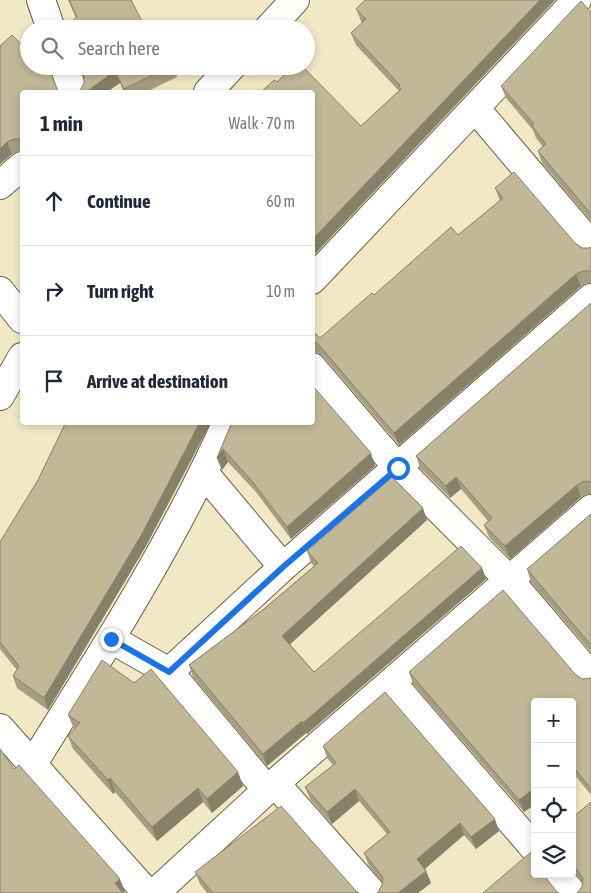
<!DOCTYPE html>
<meta charset="utf-8">
<style>
body{margin:0;font-family:"Asap Condensed",sans-serif;background:#f6f6f7;color:#1f2937}
.controls{position:absolute;right:15px;bottom:15px;display:grid;overflow:hidden;border-radius:5px;box-shadow:0 2px 8px #0003}
.controls button{width:45px;height:45px;display:grid;place-items:center;padding:0;border:0;border-bottom:1px solid #e0e1e3;background:#fff;color:#1f2937;font:25px sans-serif}
.stop{position:absolute;width:15px;height:15px;margin:-11px;border:4px solid #1a73e8;border-radius:50%;background:#fff}
.stop.end{background:#1a73e8;border-color:#fff;box-shadow:0 1px 5px #0008}
.list{margin:0;padding:0;list-style:none}
h2{display:flex;justify-content:space-between;align-items:center;height:65px;margin:0;padding:0 20px;font-size:21px}
h2 small{font-size:16px;font-weight:400;color:#747a83}
.list li{display:grid;grid-template-columns:32px 1fr auto;gap:15px;align-items:center;box-sizing:border-box;height:90px;padding:0 20px;border-top:1px solid #e0e1e3}
.list b{display:block;font-size:19px;white-space:nowrap}
.list em{font-size:16px;font-style:normal;color:#747a83}
.icon{flex:none;width:28px;height:28px;fill:none;stroke:currentColor;stroke-width:2;stroke-linecap:round;stroke-linejoin:round}
.map{position:relative;flex:none;width:591px;height:893px;overflow:hidden}
.search{position:absolute;background:#fff;box-shadow:0 2px 8px #0003;left:20px;top:20px;width:295px;height:55px;display:flex;align-items:center;gap:12px;box-sizing:border-box;padding:0 18px;border-radius:28px;color:#747a83;font-size:19px}
.panel{position:absolute;background:#fff;box-shadow:0 2px 8px #0003;left:20px;top:90px;width:295px;height:335px;border-radius:5px}
.map>svg:first-child{display:block}
.lines{fill:none;stroke-linecap:round;stroke-linejoin:round}
.street-casing{stroke:#686041;stroke-width:30}
.street{stroke:#fff;stroke-width:28}
.wall{fill:#a69e82}
.shaded-wall{fill:#87816a}
.building{fill:#c1b897;stroke:#87816a}
.route{stroke:#1a73e8;stroke-width:6}
</style>
<div class="map">
<svg width="591" height="893" viewBox="0 0 591 893">
<rect width="100%" height="100%" fill="#f1e8c5"/>
<g class="lines">
<defs>
<path id="street" d="M 41,0 L 51,29
M 268,29 L 295,0
M 64,66 L 73,92
M 208,92 L 232,66
M 476,109 L 591,245
M 0,185 L 22,166
M 312,280 L 577,0
M 0,291 L 22,319
M 312,367 L 398,468 L 510,581 L 591,676
M 0,396 L 22,357
M 204,473 L 283,567
M 111,639 L 169,672
M 392,683 L 535,849
M 0,728 L 147,893
M 32,765 C 102,654 173,542 227,422
M 275,783 L 372,893
M 267,790 L 169,672 L 283,567 L 591,298
M 556,874 L 572,893
M 155,893 L 267,790 L 591,509"/>
</defs>
<!-- street casing -->
<use href="#street" class="street-casing"/>
<!-- street -->
<use href="#street" class="street"/>
</g>
<!-- wall -->
<path class="wall" d="M 68,0 L 131,0 L 76,18 Z
M 555,0 L 312,257 L 277,82 L 361,126 L 399,91 L 356,45 L 351,33 L 362,23 L 361,21 L 356,9 Z
M 591,12 L 591,221 L 542,163 L 538,151 L 543,147 L 536,138 L 533,130 L 506,98 L 501,86 Z
M 0,46 L 29,66 L 49,66 L 49,69 L 22,92 L 22,151 L 19,151 L 12,154 L 0,164 Z
M 79,66 L 173,66 L 177,77 L 146,92 L 124,92 L 120,83 L 80,91 L 84,83 L 84,77 Z
M 495,188 L 582,248 L 589,248 L 591,247 L 591,283 L 588,283 L 581,286 L 399,445 L 324,357 L 317,352 L 312,352 L 312,330 L 320,338 L 374,295 L 458,235 L 500,201 Z
M 591,303 L 591,494 L 589,494 L 581,497 L 510,559 L 489,537 L 484,525 L 488,521 L 461,489 L 450,498 L 420,468 L 416,456 Z
M 66,422 L 211,422 L 146,546 L 48,710 L 17,688 L 13,676 L 17,670 L 0,649 L 0,542 L 38,480 Z
M 232,422 L 375,466 L 291,539 L 256,492 L 228,462 L 222,470 L 217,458 Z
M 591,514 L 591,652 L 531,582 L 527,569 Z
M 427,520 L 290,644 L 314,672 L 482,568 L 486,579 L 307,734 L 306,733 L 267,766 L 193,677 L 189,665 L 264,609 L 314,566 L 311,563 L 307,551 Z
M 409,672 L 575,674 L 582,679 L 591,678 L 591,795 L 574,774 L 572,775 L 572,702 L 535,702 L 535,804 L 524,812 L 413,684 Z
M 68,715 L 238,772 L 243,786 L 212,813 L 203,802 L 157,841 L 115,792 L 113,794 L 73,749 L 68,736 L 74,729 Z
M 323,746 L 499,831 L 476,849 L 464,835 L 425,869 L 426,871 L 431,883 L 418,893 L 377,893 L 378,892 L 382,885 L 383,883 L 369,866 L 364,853 L 387,834 L 359,801 L 332,824 L 310,799 L 305,787 L 333,765 L 327,758 Z
M 572,818 L 591,893 L 578,892 L 582,887 L 582,883 L 572,870 Z
M 195,872 L 356,891 L 359,893 L 207,893 L 200,884 Z"/>
<!-- shaded-wall -->
<path class="shaded-wall" d="M 540,0 L 555,0 L 312,257 L 312,240 Z
M 115,71 L 120,83 L 107,92 L 86,92 Z
M 7,142 L 12,154 L 0,164 L 0,149 Z
M 576,274 L 581,286 L 399,445 L 394,433 Z
M 200,422 L 211,422 L 146,546 L 48,710 L 44,698 Z
M 223,449 L 228,462 L 222,470 L 217,458 Z
M 371,453 L 375,466 L 291,539 L 287,527 Z
M 456,477 L 461,489 L 450,498 L 446,486 Z
M 577,485 L 581,497 L 510,559 L 505,546 Z
M 423,508 L 427,520 L 286,648 L 282,636 Z
M 482,568 L 486,579 L 307,734 L 303,723 Z
M 302,721 L 306,733 L 267,766 L 263,754 Z
M 238,772 L 243,786 L 212,813 L 207,799 Z
M 110,778 L 115,792 L 113,794 L 108,780 Z
M 198,788 L 203,802 L 157,841 L 152,827 Z
M 535,788 L 535,804 L 524,812 L 519,800 Z
M 355,789 L 359,801 L 332,824 L 327,812 Z
M 495,819 L 499,831 L 476,849 L 471,837 Z
M 460,823 L 464,835 L 422,871 L 417,859 Z
M 426,871 L 431,883 L 418,893 L 398,893 Z
M 120,879 L 125,892 L 124,893 L 118,893 L 115,883 Z"/>
<!-- building -->
<path class="building" d="M 69,0 L 131,0 L 146,29 L 63,29 L 77,17 Z
M 365,0 L 540,0 L 312,240 L 312,92 L 261,92 L 274,80 L 277,82 L 294,66 L 302,66 L 361,126 L 401,89 L 399,86 L 400,85 L 351,33 L 366,19 L 356,9 Z
M 581,1 L 591,12 L 591,214 L 538,151 L 546,144 L 532,126 L 534,124 L 501,86 Z
M 12,35 L 29,52 L 29,66 L 48,66 L 58,91 L 60,92 L 22,92 L 22,139 L 14,139 L 7,142 L 0,149 L 0,46 Z
M 80,66 L 171,66 L 124,89 L 115,71 L 86,92 L 77,92 L 80,91 L 84,83 L 84,75 Z
M 514,172 L 575,243 L 582,248 L 589,248 L 591,247 L 591,271 L 583,271 L 576,274 L 394,433 L 319,345 L 312,340 L 312,330 L 320,338 L 372,293 L 374,295 L 451,227 L 458,235 L 503,198 L 495,188 Z
M 591,303 L 591,482 L 584,481 L 577,485 L 505,546 L 484,525 L 492,518 L 456,477 L 446,486 L 416,456 Z
M 312,385 L 371,453 L 287,527 L 251,480 L 223,449 L 217,458 L 232,422 L 312,422 Z
M 66,422 L 200,422 L 142,534 L 44,698 L 13,676 L 19,666 L 0,642 L 0,542 L 38,480 Z
M 392,477 L 423,508 L 282,636 L 314,672 L 461,546 L 482,568 L 303,723 L 302,721 L 263,754 L 189,665 L 264,609 L 318,563 L 307,551 Z
M 591,514 L 591,645 L 527,569 Z
M 503,590 L 575,674 L 582,679 L 591,678 L 591,789 L 572,765 L 572,702 L 535,702 L 535,788 L 519,800 L 409,672 Z
M 102,660 L 134,683 L 151,669 L 238,772 L 207,799 L 198,788 L 152,827 L 110,778 L 108,780 L 68,736 L 80,723 L 68,715 Z
M 385,692 L 495,819 L 471,837 L 460,823 L 417,859 L 426,871 L 398,893 L 377,893 L 378,892 L 382,885 L 383,877 L 364,853 L 390,832 L 355,789 L 327,812 L 305,787 L 336,763 L 323,746 Z
M 0,749 L 14,769 L 19,765 L 120,879 L 115,883 L 123,893 L 0,893 Z
M 591,802 L 591,893 L 577,893 L 582,887 L 583,878 L 572,863 L 572,818 Z
M 281,806 L 356,891 L 359,893 L 213,893 L 195,872 Z
M 535,851 L 535,874 L 543,874 L 556,891 L 559,893 L 483,893 L 531,852 Z"/>
<g class="lines">
<!-- route -->
<path class="route" d="M 111,639 L 169,672 L 283,567 L 398,468"/>
</g>
</svg>
<div class="controls">
<button>+</button>
<button>−</button>
<button><svg class="icon" aria-label="locate" viewBox="0 0 24 24"><circle cx="12" cy="12" r="6"/><path d="M12 2v4M12 18v4M2 12h4M18 12h4"/></svg></button>
<button><svg class="icon" aria-label="layers" viewBox="0 0 24 24"><path d="M12 4l9 5-9 5-9-5zM3 14l9 5 9-5"/></svg></button>
</div>
<div class="stop" style="left:398px;top:468px"></div>
<div class="stop end" style="left:111px;top:639px"></div>
<div class="search"><svg class="icon" aria-label="search" viewBox="0 0 24 24"><circle cx="10" cy="10" r="6"/><path d="M15 15l6 6"/></svg>Search here</div>
<section class="panel">
<h2>1 min<small>Walk · 70 m</small></h2>
<ul class="list">
<li><svg class="icon" aria-label="ahead" viewBox="0 0 24 24"><path d="M12 20V5M6 11l6-6 6 6"/></svg><div><b>Continue</b></div><em>60 m</em></li>
<li><svg class="icon" aria-label="right" viewBox="0 0 24 24"><path d="M7 20v-9h11M14 6l5 5-5 5"/></svg><div><b>Turn right</b></div><em>10 m</em></li>
<li><svg class="icon" aria-label="arrive" viewBox="0 0 24 24"><path d="M6 21V4h12l-3 4 3 4H6"/></svg><div><b>Arrive at destination</b></div></li>
</ul>
</section>
</div>
